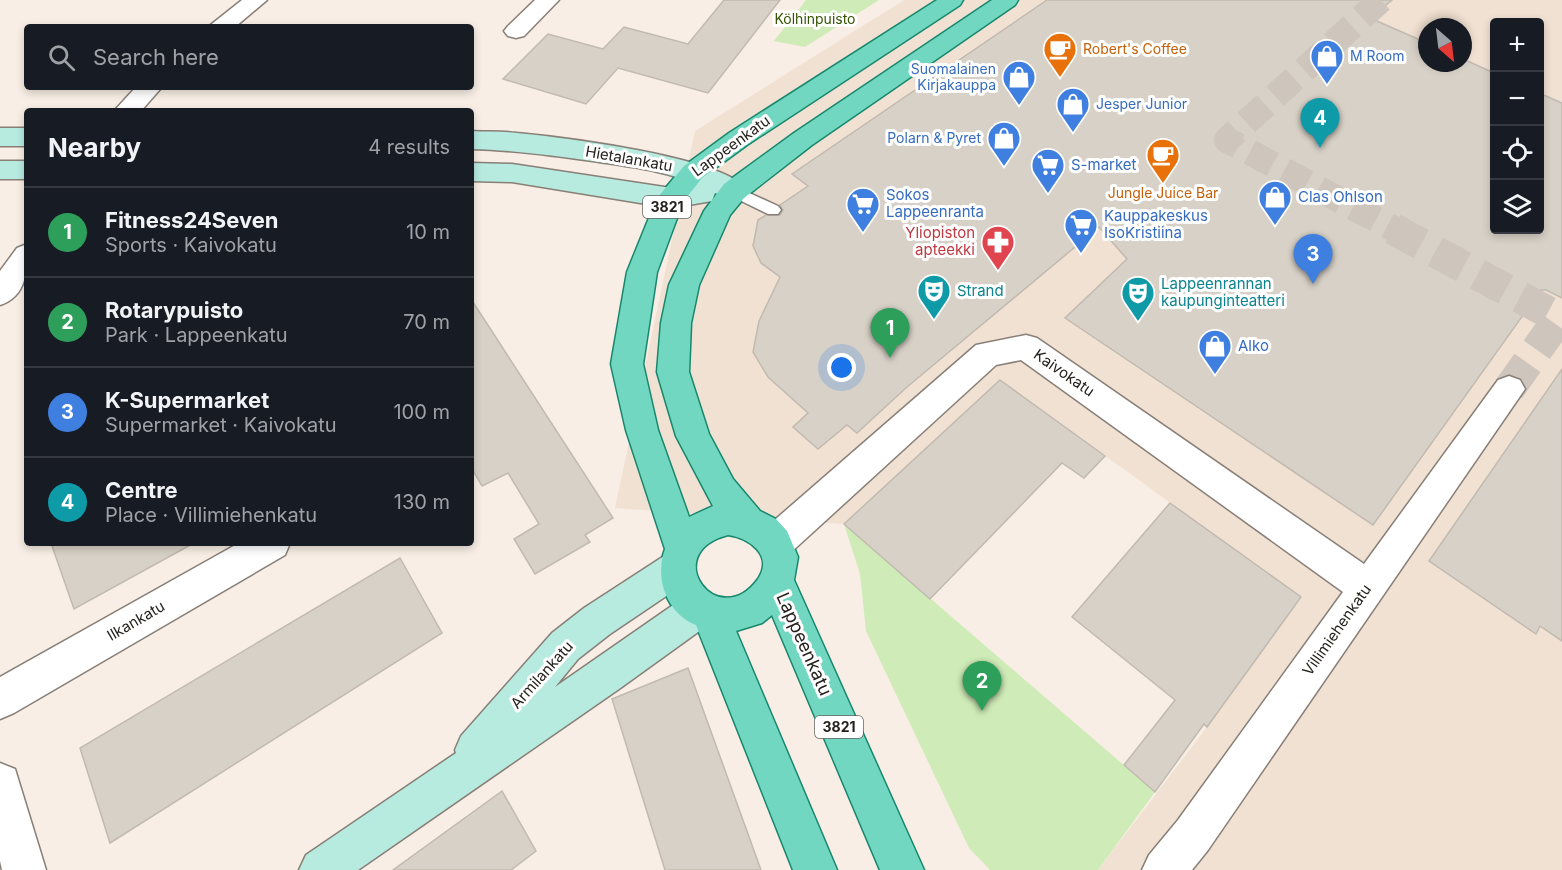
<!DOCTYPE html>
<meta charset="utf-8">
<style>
body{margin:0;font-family:Inter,sans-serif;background:#242831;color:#f1f3f6}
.controls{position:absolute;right:18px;top:18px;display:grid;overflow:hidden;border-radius:6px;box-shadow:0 3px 9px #0003}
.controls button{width:54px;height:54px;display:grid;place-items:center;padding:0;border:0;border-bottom:2px solid #363941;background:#171b24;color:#f1f3f6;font:30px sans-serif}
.compass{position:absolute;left:1418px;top:18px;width:54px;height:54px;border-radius:50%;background:#171b24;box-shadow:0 3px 9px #0003;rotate:152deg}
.you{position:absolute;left:842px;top:368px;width:21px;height:21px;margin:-15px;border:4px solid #fff;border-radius:50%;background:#1a73e8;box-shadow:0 0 0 9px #1a73e833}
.badge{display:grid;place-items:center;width:39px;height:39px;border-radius:50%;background:#ea580c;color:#fff;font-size:20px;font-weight:700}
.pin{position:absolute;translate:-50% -50px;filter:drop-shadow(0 2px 3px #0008)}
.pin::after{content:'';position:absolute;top:32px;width:21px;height:18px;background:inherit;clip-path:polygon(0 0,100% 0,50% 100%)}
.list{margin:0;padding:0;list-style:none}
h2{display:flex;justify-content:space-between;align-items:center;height:78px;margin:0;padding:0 24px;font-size:26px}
h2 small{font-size:20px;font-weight:400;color:#9ea1a6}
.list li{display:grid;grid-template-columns:39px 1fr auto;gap:18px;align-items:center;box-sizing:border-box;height:90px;padding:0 24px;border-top:2px solid #363941}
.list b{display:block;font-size:22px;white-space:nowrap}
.list p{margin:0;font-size:20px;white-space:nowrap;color:#9ea1a6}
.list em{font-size:20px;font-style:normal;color:#9ea1a6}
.icon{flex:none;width:33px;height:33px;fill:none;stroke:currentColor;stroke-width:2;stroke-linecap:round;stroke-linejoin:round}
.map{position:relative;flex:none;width:1562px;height:870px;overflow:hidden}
.search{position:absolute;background:#171b24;box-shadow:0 3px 9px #0003;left:24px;top:24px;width:450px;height:66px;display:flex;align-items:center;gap:15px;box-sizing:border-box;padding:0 21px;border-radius:6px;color:#9ea1a6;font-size:22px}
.panel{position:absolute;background:#171b24;box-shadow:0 3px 9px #0003;left:24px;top:108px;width:450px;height:438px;border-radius:6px}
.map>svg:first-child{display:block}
.built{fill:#f1e1d2;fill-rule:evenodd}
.green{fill:#cfebb7}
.building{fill:#d8d1c7;stroke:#c1bab0;stroke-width:1.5}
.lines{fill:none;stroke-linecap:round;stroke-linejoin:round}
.street-tunnel-far1{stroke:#cec5bd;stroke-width:26;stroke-dasharray:26 13;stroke-linecap:butt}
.street-tunnel{stroke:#cec5bd;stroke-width:32;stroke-dasharray:32 16;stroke-linecap:butt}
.lane-casing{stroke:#887f77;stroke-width:3}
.street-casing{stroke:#887f77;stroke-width:3}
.secondary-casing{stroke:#887f77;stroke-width:3}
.primary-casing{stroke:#19876d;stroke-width:3}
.lane{fill:#fff;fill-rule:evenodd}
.street{fill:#fff;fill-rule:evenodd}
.secondary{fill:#b8ebe0;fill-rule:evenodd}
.primary{fill:#71d7c1;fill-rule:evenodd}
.labels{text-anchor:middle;stroke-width:6;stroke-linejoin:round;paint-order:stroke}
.far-park-label{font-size:14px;fill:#345503;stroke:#fff}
.far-food-label{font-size:14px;fill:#c56008;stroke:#fff;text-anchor:start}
.far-shop-label{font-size:14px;fill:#366cbe;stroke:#fff;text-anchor:start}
.shield{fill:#fff;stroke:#666462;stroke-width:1.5}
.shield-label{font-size:14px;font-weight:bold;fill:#25221e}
.street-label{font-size:15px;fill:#25221e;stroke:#fff}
.shop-label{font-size:15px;fill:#366cbe;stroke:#fff;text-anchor:start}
.health-label{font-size:15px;fill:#be3a42;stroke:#fff;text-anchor:end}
.culture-label{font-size:15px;fill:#0d838f;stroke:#fff;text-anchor:start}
.near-street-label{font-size:18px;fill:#25221e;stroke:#fff}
</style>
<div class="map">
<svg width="1562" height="870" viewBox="0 0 1562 870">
<rect width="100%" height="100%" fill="#f8eee5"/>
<!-- built -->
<path class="built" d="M 904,0 L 1562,0 L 1562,870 L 1098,870 L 1207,727 L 1301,597 L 1000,380 L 844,524 L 615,508 L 695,131 ZM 1494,22 L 1540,22 L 1540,230 L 1494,230 ZM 1427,27 L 1463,27 L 1463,63 L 1427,63 Z"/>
<!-- green -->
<path class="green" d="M 806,0 L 879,0 L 805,47 L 774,41 Z
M 844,524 L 1155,792 L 1098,870 L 990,870 L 969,848 L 866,631 L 860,574 Z"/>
<!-- building -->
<path class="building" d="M 724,0 L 780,0 L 708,93 L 618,68 L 586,104 L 503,79 L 548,34 L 603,49 L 624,27 L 688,44 Z
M 1047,0 L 1392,0 L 1370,18 L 1427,43 L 1427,63 L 1463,63 L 1463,59 L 1494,73 L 1494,230 L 1539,230 L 1539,93 L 1562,103 L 1562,298 L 1546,290 L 1541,290 L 1373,525 L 1065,318 L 1127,259 L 1099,227 L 907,387 L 857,433 L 847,425 L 818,449 L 793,427 L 808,413 L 768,377 L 753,352 L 759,321 L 780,277 L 761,263 L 753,246 L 758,220 L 766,215 L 780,215 L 783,210 L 780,205 L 808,186 L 792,174 Z
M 471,299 L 613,518 L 585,535 L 590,542 L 535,574 L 514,539 L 539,524 L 508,473 L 482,486 L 471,467 Z
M 1562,369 L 1562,641 L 1540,626 L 1536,634 L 1429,561 Z
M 1000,380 L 1105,456 L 1084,478 L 1062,463 L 930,599 L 844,524 Z
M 1170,503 L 1301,597 L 1207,727 L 1204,724 L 1155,792 L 1124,765 L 1175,700 L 1072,617 Z
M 51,543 L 194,543 L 74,609 Z
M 400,558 L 442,633 L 110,843 L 80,748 Z
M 688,668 L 761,870 L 665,870 L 612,699 Z
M 502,791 L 536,851 L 511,870 L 393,870 Z"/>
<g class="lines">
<!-- street-tunnel-far1 -->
<path class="street-tunnel-far1" d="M 1381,0 L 1227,140 L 1396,230"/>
<!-- street-tunnel -->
<path class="street-tunnel" d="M 1393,229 L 1559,318
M 1509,389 L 1562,314"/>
<defs>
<path id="lane" d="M 734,186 L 778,206 L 781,210 L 778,214 L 768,214 L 729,195 L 727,191 Z"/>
<path id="street" d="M 242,0 L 267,0 L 235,27 L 208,27 Z
M 535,0 L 559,0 L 524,36 L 516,38 L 508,36 L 504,31 L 508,26 Z
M 136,87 L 162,87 L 141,111 L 114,111 Z
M 27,244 C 27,269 28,296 0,305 L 0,271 L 17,248 Z
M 1026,335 L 1037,338 L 1364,564 L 1498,380 L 1509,376 L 1520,380 L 1525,389 L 1208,850 L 1192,870 L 1142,870 L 1149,855 L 1178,820 L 1343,592 L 1021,360 L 996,365 L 788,555 L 775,559 L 762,555 L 757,543 L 762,531 L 976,345 Z
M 239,543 L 290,543 L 285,555 L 14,713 L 0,719 L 0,677 Z
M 0,763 L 15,769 L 46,870 L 2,870 L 0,861 Z"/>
<path id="secondary" d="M 0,128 L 27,128 L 27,146 L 0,146 Z
M 471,131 C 486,132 502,131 517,133 C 560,137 727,157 748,191 L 744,198 L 734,200 L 715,193 L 712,201 L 671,208 L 512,182 L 471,181 L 471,163 L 512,164 L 671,188 L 697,185 C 667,171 632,167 599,162 C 556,156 515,150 471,149 Z
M 0,161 L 27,161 L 27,179 L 0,179 Z
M 677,551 L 690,556 L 695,568 L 690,580 L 610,634 L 578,659 L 555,687 L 686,596 L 699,591 L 712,596 L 718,609 L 712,622 L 619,689 L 358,870 L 299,870 L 306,855 L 456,753 L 455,750 L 461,736 L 552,633 L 584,608 L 664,556 Z"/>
<path id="primary" d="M 937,0 L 963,0 L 960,5 L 747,145 L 702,178 L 683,202 L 657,272 L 643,364 L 658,430 L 689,517 L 713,506 L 676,436 L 657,372 L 661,323 L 669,285 L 704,211 L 724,184 L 794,133 L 992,0 L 1018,0 L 1015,5 L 812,145 L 744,198 L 730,215 L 699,285 L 691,323 L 689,372 L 709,434 L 733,479 L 760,511 L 776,519 L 787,531 L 798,557 L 794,580 L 924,870 L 880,870 L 772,615 L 762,623 L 736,631 L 837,870 L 793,870 L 696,625 C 667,614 654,578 665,549 L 626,430 L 611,364 L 627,272 L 657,198 L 684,166 L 729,133 ZM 728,535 C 749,538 774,555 758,579 C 718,634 658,553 728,535 Z"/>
</defs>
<!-- lane casing -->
<use href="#lane" class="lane-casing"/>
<!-- street casing -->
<use href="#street" class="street-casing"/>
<!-- secondary casing -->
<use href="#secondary" class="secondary-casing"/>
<!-- primary casing -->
<use href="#primary" class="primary-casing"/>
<!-- lane -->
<use href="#lane" class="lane"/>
<!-- street -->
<use href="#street" class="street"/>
<!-- secondary -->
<use href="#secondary" class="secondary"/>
<!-- primary -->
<use href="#primary" class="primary"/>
</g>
<!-- icons -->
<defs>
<symbol id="cafe-pin" viewBox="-11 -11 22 30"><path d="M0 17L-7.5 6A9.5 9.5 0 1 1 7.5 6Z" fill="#e8710a" stroke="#fff"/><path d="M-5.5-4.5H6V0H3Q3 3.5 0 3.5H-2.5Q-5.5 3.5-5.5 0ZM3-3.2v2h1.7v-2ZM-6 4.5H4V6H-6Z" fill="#fff"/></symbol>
<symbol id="shop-pin" viewBox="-11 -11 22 30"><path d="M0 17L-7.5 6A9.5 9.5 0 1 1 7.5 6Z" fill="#3f7fe0" stroke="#fff"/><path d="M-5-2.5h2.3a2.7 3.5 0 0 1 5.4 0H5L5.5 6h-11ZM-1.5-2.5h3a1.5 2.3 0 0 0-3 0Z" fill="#fff"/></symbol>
<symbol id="supermarket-pin" viewBox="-11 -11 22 30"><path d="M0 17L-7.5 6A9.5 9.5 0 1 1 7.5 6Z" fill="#3f7fe0" stroke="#fff"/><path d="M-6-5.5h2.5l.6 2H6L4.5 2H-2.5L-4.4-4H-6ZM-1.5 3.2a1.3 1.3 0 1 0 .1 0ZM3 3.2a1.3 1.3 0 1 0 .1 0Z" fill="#fff"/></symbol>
<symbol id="pharmacy-pin" viewBox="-11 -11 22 30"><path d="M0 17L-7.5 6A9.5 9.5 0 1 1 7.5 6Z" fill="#e0444e" stroke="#fff"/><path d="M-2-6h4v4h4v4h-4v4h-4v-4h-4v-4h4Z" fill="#fff"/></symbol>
<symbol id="theatre-pin" viewBox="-11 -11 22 30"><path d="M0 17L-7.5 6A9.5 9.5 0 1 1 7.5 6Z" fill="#0f9aa8" stroke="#fff"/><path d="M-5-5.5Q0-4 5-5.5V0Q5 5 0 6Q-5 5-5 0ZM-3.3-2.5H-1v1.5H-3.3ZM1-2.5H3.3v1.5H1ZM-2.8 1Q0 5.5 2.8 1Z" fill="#fff"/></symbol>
</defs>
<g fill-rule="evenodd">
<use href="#cafe-pin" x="1041" y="30" width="38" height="52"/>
<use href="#shop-pin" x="1308" y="37" width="38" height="52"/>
<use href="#shop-pin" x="1000" y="58" width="38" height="52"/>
<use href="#shop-pin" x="1054" y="85" width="38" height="52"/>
<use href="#shop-pin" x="985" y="119" width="38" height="52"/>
<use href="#cafe-pin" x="1144" y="136" width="38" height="52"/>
<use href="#supermarket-pin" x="1029" y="146" width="38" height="52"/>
<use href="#shop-pin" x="1256" y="178" width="38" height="52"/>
<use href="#supermarket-pin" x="844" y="185" width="38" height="52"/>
<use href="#supermarket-pin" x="1062" y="206" width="38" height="52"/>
<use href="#pharmacy-pin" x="979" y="223" width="38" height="52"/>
<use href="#theatre-pin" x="915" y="272" width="38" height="52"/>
<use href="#theatre-pin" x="1119" y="274" width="38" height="52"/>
<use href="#shop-pin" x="1196" y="327" width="38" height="52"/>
</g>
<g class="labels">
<!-- far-park labels -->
<g class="far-park-label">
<text x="815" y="24">Kölhinpuisto</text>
</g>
<!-- far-food labels -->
<g class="far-food-label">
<text x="1083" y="54">Robert's Coffee</text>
<text x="1163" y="198" text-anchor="middle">Jungle Juice Bar</text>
</g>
<!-- far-shop labels -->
<g class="far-shop-label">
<text x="1350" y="61">M Room</text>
<text x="996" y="74" text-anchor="end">Suomalainen<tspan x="996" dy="16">Kirjakauppa</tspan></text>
<text x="1096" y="109">Jesper Junior</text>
<text x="981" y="143" text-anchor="end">Polarn &amp; Pyret</text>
</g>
<!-- shield labels -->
<g class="shield">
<rect x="643" y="196" width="48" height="22" rx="4.5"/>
<rect x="815" y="716" width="48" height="22" rx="4.5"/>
</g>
<g class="shield-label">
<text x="667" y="212">3821</text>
<text x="839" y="732">3821</text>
</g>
<!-- street labels -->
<g class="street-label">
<text transform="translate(731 146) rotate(-36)" y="5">Lappeenkatu</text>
<text transform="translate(629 159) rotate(10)" y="5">Hietalankatu</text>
<text transform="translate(1064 373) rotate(35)" y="5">Kaivokatu</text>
<text transform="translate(136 621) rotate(-30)" y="5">Ilkankatu</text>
<text transform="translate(1337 630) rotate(-55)" y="5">Villimiehenkatu</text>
<text transform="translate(542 675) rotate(-48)" y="5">Armilankatu</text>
</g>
<!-- shop labels -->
<g class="shop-label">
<text x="1071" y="170">S-market</text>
<text x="886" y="200">Sokos<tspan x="886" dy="17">Lappeenranta</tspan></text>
<text x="1298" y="202">Clas Ohlson</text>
<text x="1104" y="221">Kauppakeskus<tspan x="1104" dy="17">IsoKristiina</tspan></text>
<text x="1238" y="351">Alko</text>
</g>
<!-- health labels -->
<g class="health-label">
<text x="975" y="238">Yliopiston<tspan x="975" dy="17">apteekki</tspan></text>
</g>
<!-- culture labels -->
<g class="culture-label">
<text x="1161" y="289">Lappeenrannan<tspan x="1161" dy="17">kaupunginteatteri</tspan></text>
<text x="957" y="296">Strand</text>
</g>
<!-- near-street labels -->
<g class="near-street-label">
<text transform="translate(804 644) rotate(66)" y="6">Lappeenkatu</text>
</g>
</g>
</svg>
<div class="controls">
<button>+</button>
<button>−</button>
<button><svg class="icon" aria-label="locate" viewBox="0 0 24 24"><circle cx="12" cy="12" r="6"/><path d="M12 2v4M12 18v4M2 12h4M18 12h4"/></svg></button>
<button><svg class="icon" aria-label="layers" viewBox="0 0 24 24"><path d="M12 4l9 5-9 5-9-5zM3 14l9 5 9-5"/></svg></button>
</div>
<svg class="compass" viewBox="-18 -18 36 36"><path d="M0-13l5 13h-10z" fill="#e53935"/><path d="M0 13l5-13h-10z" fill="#9ea1a6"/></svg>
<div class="you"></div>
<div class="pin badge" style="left:890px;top:358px;background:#2e9e5b">1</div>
<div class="pin badge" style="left:982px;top:711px;background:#2e9e5b">2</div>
<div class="pin badge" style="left:1313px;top:284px;background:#3f7fe0">3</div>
<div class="pin badge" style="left:1320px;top:148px;background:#0f9aa8">4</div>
<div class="search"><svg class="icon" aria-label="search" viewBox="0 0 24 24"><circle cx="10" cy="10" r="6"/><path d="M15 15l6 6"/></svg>Search here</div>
<section class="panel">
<h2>Nearby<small>4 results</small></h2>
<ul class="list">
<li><span class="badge" style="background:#2e9e5b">1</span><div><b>Fitness24Seven</b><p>Sports · Kaivokatu</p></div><em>10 m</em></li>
<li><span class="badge" style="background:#2e9e5b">2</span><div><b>Rotarypuisto</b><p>Park · Lappeenkatu</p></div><em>70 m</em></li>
<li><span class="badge" style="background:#3f7fe0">3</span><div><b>K-Supermarket</b><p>Supermarket · Kaivokatu</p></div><em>100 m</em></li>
<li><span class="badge" style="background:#0f9aa8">4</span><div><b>Centre</b><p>Place · Villimiehenkatu</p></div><em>130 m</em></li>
</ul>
</section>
</div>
